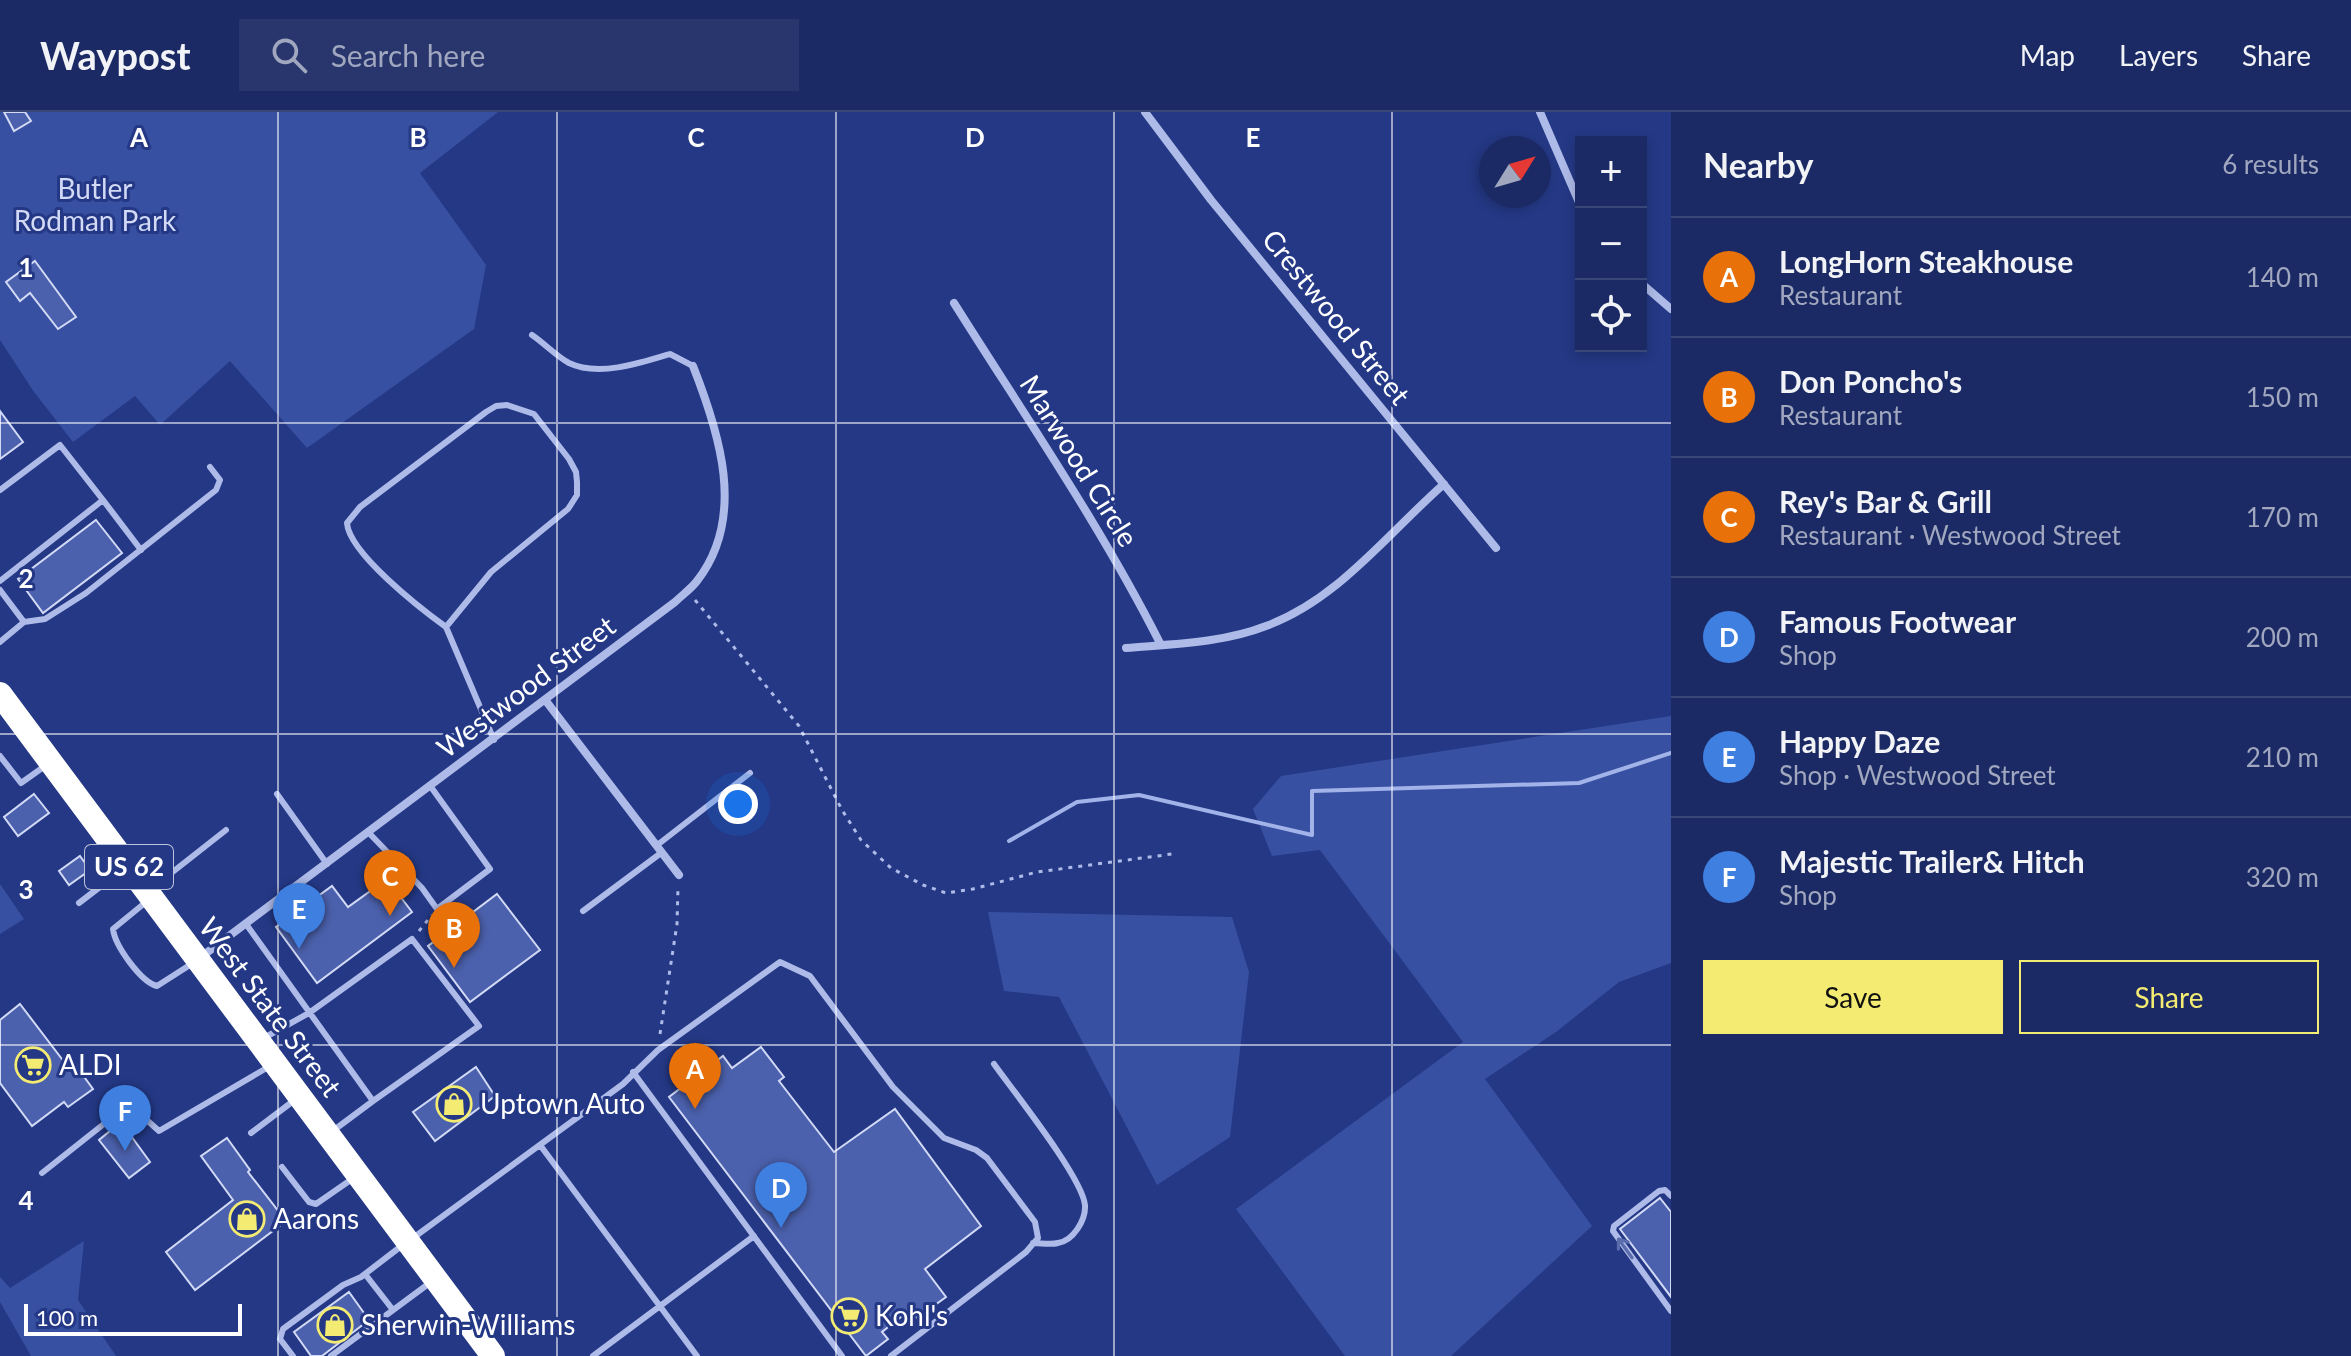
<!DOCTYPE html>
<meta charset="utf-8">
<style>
body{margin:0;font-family:Lato,sans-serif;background:#28366d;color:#f1f3f6}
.controls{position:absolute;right:24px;top:24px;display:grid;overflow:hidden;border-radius:0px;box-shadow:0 4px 12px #0003}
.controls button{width:72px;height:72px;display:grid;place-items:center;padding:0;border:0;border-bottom:2px solid #394678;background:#1b2a64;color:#f1f3f6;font:40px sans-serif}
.compass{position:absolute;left:1479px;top:24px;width:72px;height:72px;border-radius:50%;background:#1b2a64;box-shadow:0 4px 12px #0003;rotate:53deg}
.scale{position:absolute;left:24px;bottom:20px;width:218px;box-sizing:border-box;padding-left:8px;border:4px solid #fff;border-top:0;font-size:22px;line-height:28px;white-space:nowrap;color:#fff;-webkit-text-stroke:6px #243885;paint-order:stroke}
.you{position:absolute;left:738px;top:692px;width:28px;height:28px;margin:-20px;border:6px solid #fff;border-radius:50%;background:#1a73e8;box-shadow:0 0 0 12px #1a73e833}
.badge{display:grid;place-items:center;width:52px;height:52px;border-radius:50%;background:#f3eb72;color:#fff;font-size:26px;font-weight:700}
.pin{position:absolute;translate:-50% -66px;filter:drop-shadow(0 2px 4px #0008)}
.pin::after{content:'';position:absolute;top:42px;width:28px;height:24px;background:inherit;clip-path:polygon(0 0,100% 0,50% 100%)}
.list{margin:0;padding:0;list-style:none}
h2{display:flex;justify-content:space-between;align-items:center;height:104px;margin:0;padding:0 32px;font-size:34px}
h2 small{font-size:26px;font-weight:400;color:#a0a7bf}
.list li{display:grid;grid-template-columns:52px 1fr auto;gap:24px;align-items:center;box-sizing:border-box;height:120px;padding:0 32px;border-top:2px solid #394678}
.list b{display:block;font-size:30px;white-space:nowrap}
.list p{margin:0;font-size:26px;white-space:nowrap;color:#a0a7bf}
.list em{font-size:26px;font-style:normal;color:#a0a7bf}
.actions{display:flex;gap:16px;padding:24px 32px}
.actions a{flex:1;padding:18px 0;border:2px solid #f3eb72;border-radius:0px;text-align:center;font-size:28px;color:#f3eb72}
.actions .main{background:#f3eb72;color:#111}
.icon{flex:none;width:44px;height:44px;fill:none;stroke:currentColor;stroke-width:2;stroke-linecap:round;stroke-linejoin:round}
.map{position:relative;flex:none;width:1671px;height:1244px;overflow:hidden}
header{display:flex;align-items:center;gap:48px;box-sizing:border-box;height:112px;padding:0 40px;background:#1b2a64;border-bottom:2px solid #394678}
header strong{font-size:38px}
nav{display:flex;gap:44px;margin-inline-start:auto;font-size:28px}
.search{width:560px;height:72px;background:#28366d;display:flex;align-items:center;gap:20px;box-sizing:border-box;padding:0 28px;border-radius:0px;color:#a0a7bf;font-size:30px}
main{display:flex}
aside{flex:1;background:#1b2a64}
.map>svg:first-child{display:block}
.green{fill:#3850a2}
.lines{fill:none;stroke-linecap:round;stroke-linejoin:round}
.stream{stroke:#a2b3e9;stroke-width:4}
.building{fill:#4c61ad;stroke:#d2daf6;stroke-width:2}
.path{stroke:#aebbe8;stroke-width:3;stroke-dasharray:4 6;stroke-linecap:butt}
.lane{stroke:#aebbe8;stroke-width:6}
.street{stroke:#aebbe8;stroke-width:8}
.highway{stroke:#fff;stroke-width:24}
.oneway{stroke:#5b6cad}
.grid{fill:none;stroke:#fff;stroke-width:2;stroke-opacity:0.55}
.labels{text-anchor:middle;stroke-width:6;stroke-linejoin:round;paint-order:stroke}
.shield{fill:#243885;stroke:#bdc3da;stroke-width:2}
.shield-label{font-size:26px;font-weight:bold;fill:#fff}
.park-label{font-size:28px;fill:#d2daf6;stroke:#243885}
.street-label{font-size:28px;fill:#fff;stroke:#243885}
.poi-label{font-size:28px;fill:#fff;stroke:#243885;text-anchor:start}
.grid-label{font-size:26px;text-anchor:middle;font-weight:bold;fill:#fff;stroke:#243885;stroke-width:6;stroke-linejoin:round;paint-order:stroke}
</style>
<header>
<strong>Waypost</strong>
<div class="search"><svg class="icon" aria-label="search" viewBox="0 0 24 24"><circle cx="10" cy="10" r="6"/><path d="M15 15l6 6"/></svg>Search here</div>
<nav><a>Map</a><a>Layers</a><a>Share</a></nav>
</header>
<main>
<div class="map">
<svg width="1671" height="1244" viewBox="0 0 1671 1244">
<rect width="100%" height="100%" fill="#243885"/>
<!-- green -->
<path class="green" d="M 0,0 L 498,0 L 420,61 L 486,153 L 474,217 L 307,336 L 230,249 L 160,313 L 135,284 L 73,330 L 34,280 L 0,228 Z
M 1671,604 L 1671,851 L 1619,870 L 1556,920 L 1485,967 L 1592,1114 L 1451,1244 L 1345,1244 L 1236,1097 L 1463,930 L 1320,738 L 1272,744 L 1253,697 L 1281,664 Z
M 0,772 L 24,807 L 0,822 Z
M 988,800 L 1232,805 L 1249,860 L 1230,1025 L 1157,1073 L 1059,885 L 1004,879 Z
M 84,1129 L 78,1188 L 116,1244 L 31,1244 L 0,1190 L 0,1165 L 10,1176 Z"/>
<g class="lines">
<!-- stream -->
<path class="stream" d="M 1009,729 L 1077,690 L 1139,683 L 1312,723 L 1312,679 L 1579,671 L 1671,641"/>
</g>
<!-- building -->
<path class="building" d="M 4,0 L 25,0 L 31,9 L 14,19 Z
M 35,149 L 76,205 L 58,217 L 30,181 L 20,189 L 6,170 Z
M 0,299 L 23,330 L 0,347 Z
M 96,408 L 122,441 L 43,501 L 18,467 Z
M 34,682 L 49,701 L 18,724 L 4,705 Z
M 80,744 L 90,758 L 69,773 L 59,759 Z
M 387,767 L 412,800 L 317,871 L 276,815 L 332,774 L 348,795 Z
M 497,782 L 540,838 L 470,890 L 428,834 Z
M 20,892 L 68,955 L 74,951 L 93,977 L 68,995 L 64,990 L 32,1014 L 0,971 L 0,908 Z
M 761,935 L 784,965 L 779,969 L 834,1040 L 895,997 L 981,1114 L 925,1157 L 946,1185 L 917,1206 L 910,1198 L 882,1220 L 888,1227 L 866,1244 L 669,985 L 723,944 L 732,956 Z
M 476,955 L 495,984 L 435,1029 L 413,1000 Z
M 121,1010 L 150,1050 L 129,1066 L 99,1028 Z
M 227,1026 L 250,1058 L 248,1060 L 286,1109 L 195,1178 L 166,1140 L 233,1088 L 201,1044 Z
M 1660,1086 L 1671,1100 L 1671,1185 L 1620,1117 Z
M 349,1180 L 369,1208 L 322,1244 L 311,1244 L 294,1220 Z"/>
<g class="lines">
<!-- path -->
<path class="path" d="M 695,488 L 799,614 L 842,698 L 861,728 L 891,756 L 923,773 L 946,781 L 973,777 L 1037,760 L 1172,742
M 419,819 L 432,803
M 660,922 L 677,812 L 678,775"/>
<!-- lane -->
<path class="lane" d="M 532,223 C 544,231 556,244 569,251 C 598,265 641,251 670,242 L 693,254
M 507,293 L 534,302 L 569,347 L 576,360 L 577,370 L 577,383 L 568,397 L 491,460 L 446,515 C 421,497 349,441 347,411 L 360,395 L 486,300 L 496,294 Z
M 0,378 L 60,333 L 103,388 L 0,469
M 103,388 L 141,438
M 0,478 L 24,510 L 0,530
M 24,510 L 45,507 L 86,481 L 216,378 L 220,368 L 210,355
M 446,515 L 494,628
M 0,644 L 21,671 L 45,654
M 277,682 L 327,752
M 369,721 L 422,776 L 437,797 L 490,757 L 431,675
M 656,734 L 750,661
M 151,777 L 226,718
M 146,790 L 113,817 C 115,834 141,870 157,874 L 193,851
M 79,791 L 122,758
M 583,799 L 661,741
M 246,812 L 373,989 L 334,1018
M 262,927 L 309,901 L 412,827 L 479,914 L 373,989
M 994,952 C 1014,980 1082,1065 1085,1093 C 1086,1108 1073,1129 1058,1131 C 1051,1133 1041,1131 1033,1131
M 633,960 L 842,1244
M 251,1021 L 296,987
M 540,1033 L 697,1244
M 282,1055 L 309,1090 L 316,1092 L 355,1065
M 42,1061 L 129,992 L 159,1019 L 270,954
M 1671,1084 L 1665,1078 L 1659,1079 L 1614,1114 L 1613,1119 L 1671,1199
M 413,1126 L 623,972 L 658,938 L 780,850 L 810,864 L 893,975 L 944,1026 L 976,1038 L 987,1046 L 1035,1110 L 1038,1126 L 1026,1140 L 891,1244
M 365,1162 L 393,1198
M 293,1244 L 280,1227 L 283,1217 L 343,1173 L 361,1165 L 404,1132
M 331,1244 L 431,1170
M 593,1244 L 754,1124"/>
<!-- street -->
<path class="street" d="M 1145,0 L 1211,88 L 1496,436
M 1540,0 L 1581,95
M 1641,171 L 1671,197
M 954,191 C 1025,304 1101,414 1161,533
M 1126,536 C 1172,532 1223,531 1266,514 C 1338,488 1388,421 1444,372
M 546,589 L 679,763
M 201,845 L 675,490 C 682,483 691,477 697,469 C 747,405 719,320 693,254"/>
<!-- highway -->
<path class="highway" d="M 0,582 L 493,1244"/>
</g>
<!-- one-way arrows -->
<defs><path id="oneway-shaft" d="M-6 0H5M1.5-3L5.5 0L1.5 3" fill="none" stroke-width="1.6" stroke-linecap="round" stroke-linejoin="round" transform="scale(2)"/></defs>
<use class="oneway" href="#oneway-shaft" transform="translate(1625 1136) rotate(-126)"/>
<!-- grid -->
<path class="grid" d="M 278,0 L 278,1244M 557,0 L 557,1244M 836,0 L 836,1244M 1114,0 L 1114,1244M 1392,0 L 1392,1244M 0,311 L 1671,311M 0,622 L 1671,622M 0,933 L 1671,933"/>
<!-- icons -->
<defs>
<symbol id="supermarket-ring" viewBox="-11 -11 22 22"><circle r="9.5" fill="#243885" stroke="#f3eb72" stroke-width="1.5"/><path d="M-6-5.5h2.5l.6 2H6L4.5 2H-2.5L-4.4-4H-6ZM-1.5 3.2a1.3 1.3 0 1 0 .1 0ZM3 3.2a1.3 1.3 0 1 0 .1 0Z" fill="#f3eb72"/></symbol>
<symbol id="shop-ring" viewBox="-11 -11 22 22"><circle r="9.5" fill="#243885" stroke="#f3eb72" stroke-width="1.5"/><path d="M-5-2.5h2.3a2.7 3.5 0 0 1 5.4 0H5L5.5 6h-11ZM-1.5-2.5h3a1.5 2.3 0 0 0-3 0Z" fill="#f3eb72"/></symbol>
</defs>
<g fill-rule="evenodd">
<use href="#supermarket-ring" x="13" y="933" width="40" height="40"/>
<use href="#shop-ring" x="434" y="972" width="40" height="40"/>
<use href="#shop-ring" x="227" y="1087" width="40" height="40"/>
<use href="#supermarket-ring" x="829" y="1184" width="40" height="40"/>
<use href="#shop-ring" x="315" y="1193" width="40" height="40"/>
</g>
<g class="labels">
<!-- shield labels -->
<rect class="shield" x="85" y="733" width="88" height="44" rx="6"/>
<g class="shield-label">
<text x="129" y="764">US 62</text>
</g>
<!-- park labels -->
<g class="park-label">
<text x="95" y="87">Butler<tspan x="95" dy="32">Rodman Park</tspan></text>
</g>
<!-- street labels -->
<g class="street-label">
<text transform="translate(1336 205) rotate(51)" y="10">Crestwood Street</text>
<text transform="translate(1079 349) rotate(58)" y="10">Marwood Circle</text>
<text transform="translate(526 575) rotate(-37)" y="10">Westwood Street</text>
<text transform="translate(270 895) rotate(53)" y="10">West State Street</text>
</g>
<!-- poi labels -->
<g class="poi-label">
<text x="59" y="963">ALDI</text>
<text x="480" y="1002">Uptown Auto</text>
<text x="273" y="1117">Aarons</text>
<text x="875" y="1214">Kohl's</text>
<text x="361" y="1223">Sherwin-Williams</text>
</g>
</g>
<g class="grid-label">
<text x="139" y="35">A</text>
<text x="418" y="35">B</text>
<text x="696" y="35">C</text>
<text x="975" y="35">D</text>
<text x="1253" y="35">E</text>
<text x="26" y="165">1</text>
<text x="26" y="476">2</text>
<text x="26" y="787">3</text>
<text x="26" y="1098">4</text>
</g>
</svg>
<div class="controls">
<button>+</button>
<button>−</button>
<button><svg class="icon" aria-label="locate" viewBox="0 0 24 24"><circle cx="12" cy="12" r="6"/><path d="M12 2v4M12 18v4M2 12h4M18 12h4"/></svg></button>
</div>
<svg class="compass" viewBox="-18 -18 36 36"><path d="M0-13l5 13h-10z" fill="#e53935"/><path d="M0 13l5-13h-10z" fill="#a0a7bf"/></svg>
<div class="scale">100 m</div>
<div class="you"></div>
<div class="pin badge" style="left:695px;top:997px;background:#e8710a">A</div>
<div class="pin badge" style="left:454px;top:856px;background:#e8710a">B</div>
<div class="pin badge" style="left:390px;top:804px;background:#e8710a">C</div>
<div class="pin badge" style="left:781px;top:1116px;background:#3f7fe0">D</div>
<div class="pin badge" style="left:299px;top:837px;background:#3f7fe0">E</div>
<div class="pin badge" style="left:125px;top:1039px;background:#3f7fe0">F</div>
</div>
<aside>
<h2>Nearby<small>6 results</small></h2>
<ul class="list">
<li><span class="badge" style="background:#e8710a">A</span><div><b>LongHorn Steakhouse</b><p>Restaurant</p></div><em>140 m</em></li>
<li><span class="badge" style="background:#e8710a">B</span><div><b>Don Poncho's</b><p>Restaurant</p></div><em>150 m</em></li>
<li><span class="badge" style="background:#e8710a">C</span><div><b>Rey's Bar &amp; Grill</b><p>Restaurant · Westwood Street</p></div><em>170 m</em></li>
<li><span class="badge" style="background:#3f7fe0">D</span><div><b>Famous Footwear</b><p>Shop</p></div><em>200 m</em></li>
<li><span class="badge" style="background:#3f7fe0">E</span><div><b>Happy Daze</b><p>Shop · Westwood Street</p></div><em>210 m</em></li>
<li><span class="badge" style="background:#3f7fe0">F</span><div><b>Majestic Trailer&amp; Hitch</b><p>Shop</p></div><em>320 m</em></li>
</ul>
<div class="actions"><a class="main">Save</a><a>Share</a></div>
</aside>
</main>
